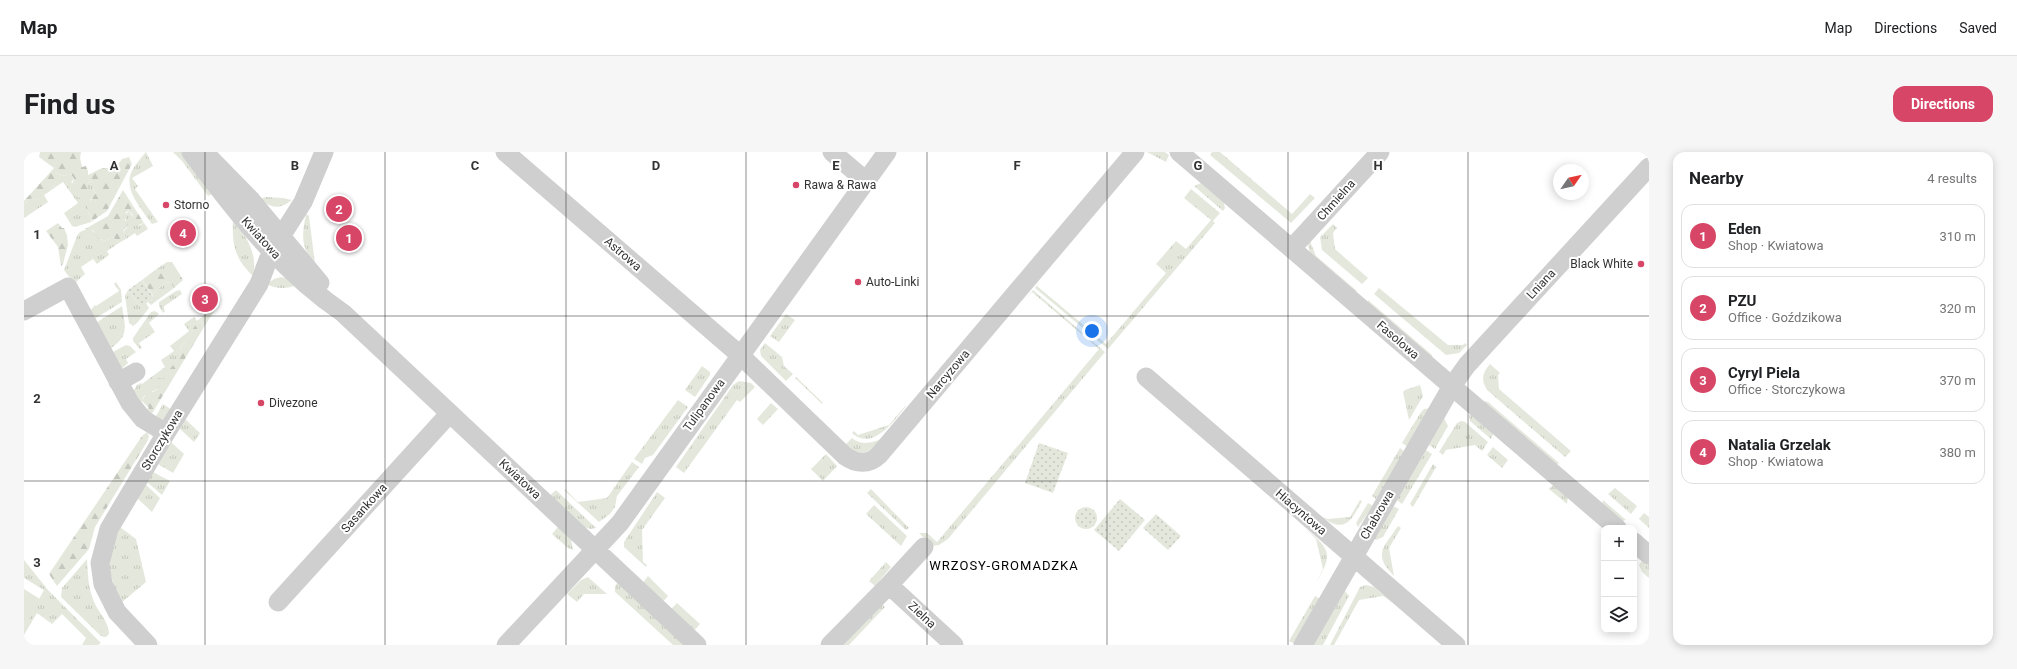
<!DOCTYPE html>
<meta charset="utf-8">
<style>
body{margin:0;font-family:Roboto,sans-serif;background:#f6f6f6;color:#202124}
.controls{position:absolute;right:12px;bottom:12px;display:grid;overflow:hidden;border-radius:8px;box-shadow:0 2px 10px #0003}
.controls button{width:36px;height:36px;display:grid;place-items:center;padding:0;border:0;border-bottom:1px solid #e0e0e0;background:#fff;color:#202124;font:20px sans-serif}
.compass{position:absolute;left:1529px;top:12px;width:36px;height:36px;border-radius:50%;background:#fff;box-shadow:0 2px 10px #0003;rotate:56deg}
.you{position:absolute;left:1068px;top:179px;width:14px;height:14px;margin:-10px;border:3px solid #fff;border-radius:50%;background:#1a73e8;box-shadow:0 0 0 6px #1a73e833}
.badge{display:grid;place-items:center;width:26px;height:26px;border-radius:50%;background:#d74667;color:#fff;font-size:13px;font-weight:700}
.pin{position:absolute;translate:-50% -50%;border:2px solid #fff;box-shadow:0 1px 4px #0006}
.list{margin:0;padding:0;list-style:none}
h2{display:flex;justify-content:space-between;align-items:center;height:52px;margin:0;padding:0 16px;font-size:17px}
h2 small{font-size:13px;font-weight:400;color:#757577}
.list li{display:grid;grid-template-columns:26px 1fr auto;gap:12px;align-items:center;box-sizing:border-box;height:64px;margin:0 8px 8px;padding:0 8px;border:1px solid #e0e0e0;border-radius:12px}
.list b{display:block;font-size:15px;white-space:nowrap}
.list p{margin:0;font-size:13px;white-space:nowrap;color:#757577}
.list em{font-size:13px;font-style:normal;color:#757577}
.icon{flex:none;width:22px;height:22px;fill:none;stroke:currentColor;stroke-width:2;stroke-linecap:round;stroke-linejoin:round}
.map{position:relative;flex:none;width:1625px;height:493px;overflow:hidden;border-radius:12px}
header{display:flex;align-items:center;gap:24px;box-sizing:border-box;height:56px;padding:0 20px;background:#fff;border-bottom:1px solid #e0e0e0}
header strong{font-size:19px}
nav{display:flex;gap:22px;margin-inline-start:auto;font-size:14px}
.intro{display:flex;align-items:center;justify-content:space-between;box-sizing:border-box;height:96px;padding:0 24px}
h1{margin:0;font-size:28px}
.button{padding:10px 18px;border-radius:12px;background:#d74667;color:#fff;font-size:14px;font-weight:700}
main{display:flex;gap:24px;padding:0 24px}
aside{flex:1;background:#fff;border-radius:12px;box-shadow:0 2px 10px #0003}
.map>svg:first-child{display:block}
.grass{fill:url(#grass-tufts)}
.forest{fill:url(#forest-firs)}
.park{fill:url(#park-dots)}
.pitch{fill:#e4e8dc}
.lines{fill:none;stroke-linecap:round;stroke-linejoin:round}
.minor{stroke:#cfcfcf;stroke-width:19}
.grid{fill:none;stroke:#323232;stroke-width:1;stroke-opacity:0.55}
.poi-dot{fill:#d74667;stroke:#fff;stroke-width:1.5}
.labels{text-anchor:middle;stroke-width:4;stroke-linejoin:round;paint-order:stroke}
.poi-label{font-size:12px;fill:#323232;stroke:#fff;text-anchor:start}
.street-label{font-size:12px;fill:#323232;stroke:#fff}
.neighbourhood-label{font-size:13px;letter-spacing:1px;fill:#000;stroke:#fff}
.grid-label{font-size:13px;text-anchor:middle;font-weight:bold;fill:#323232;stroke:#fff;stroke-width:4;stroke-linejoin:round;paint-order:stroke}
</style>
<header>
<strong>Map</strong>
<nav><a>Map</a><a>Directions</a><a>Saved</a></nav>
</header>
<div class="intro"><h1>Find us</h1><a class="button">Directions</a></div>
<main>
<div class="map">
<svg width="1625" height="493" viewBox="0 0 1625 493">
<defs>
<pattern id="grass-tufts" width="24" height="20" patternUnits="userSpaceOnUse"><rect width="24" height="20" fill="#e4e8dc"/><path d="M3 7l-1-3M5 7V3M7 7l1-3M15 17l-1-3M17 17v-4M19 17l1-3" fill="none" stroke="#c4c7bd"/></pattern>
<pattern id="forest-firs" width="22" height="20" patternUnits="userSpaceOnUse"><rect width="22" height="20" fill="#e4e8dc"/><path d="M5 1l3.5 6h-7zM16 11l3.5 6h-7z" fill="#c4c7bd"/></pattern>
<pattern id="park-dots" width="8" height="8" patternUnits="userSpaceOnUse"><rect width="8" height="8" fill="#e4e8dc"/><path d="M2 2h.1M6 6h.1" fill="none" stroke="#c4c7bd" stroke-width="1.8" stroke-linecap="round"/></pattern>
</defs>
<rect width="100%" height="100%" fill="#fff"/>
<!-- grass -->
<path class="grass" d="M 122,0 L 129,14 L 108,26 L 114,34 L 111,37 L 134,70 L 128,72 C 119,59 100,39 107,21 C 110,14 117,6 122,0 Z
M 149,0 L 160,0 L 190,41 L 184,44 L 158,9 Z
M 1123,0 L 1141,0 L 1145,3 L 1142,10 Z
M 1188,0 L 1196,0 L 1268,62 L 1286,42 L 1291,46 L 1267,71 L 1186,3 Z
M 32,21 L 40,24 L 46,22 L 50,26 L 47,31 L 63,32 L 67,29 L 71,31 L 69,37 L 72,41 L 71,45 L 67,47 L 64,60 L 68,66 L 67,70 L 51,75 L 48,74 L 40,61 L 54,51 L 39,30 L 20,43 L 24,50 L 0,66 L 0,53 L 7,46 L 11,48 L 31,34 Z
M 1177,31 L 1200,51 L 1201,56 L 1199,59 L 1170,34 Z
M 1167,37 L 1196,61 L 1189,69 L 1191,71 L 1084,197 L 1011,136 L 1017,128 L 1013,134 L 1082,192 L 1142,121 L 1132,112 L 1152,89 L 1162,97 L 1187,68 L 1160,46 Z
M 242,45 L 259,46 L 268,48 C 255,58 248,56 235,47 Z
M 105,59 L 115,74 L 120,71 L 124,77 L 113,84 L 111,81 L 102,87 L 99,80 L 103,76 L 101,63 Z
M 282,62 L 285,64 L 291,112 C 276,94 278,83 282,62 Z
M 209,67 C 222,85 234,100 229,124 C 210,106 208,92 209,67 Z
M 1309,72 L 1313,76 L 1309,81 L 1311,97 L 1344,126 L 1338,132 L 1298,98 L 1296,85 Z
M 65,76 C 71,79 73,86 80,89 L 89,85 L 95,91 L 83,99 L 85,103 L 73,112 L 69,107 L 57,115 L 61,122 L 52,130 L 49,130 L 40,118 L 53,84 L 56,80 Z
M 1286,89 L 1292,104 L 1333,139 L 1328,140 L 1286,102 L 1284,93 Z
M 143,110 L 148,110 L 155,121 L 138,124 L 137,122 L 131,118 Z
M 257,125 L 266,127 L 272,133 C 265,137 250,137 243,132 L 250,127 Z
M 92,130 L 97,138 L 98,150 L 67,169 L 65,160 L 71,153 L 72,154 L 95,139 L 90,132 Z
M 142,130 L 147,131 L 150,136 L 127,153 L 124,150 L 130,146 L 128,142 Z
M 1355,136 L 1424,193 L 1439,193 L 1441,191 L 1443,193 L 1435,201 L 1422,203 L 1350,142 Z
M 104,138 L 117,155 L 122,151 L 125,156 L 113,171 L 109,174 L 105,171 L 101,144 Z
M 156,138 L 158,142 L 139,155 L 141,159 L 139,161 L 135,154 L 135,150 L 152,139 Z
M 1009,138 L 1081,200 L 924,387 L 915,393 L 908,394 L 895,381 L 903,381 L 913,390 L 1075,197 L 1008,140 L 1003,145 Z
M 1344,148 L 1408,203 L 1409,207 L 1343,153 Z
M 191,149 L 194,153 L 180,175 L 177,169 C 167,175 168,186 157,194 L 155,207 L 143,221 L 135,236 L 120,244 L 118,249 L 113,254 L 107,243 L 113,233 L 117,231 L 118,232 L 141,215 L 137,208 L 150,199 L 146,194 L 165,179 L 160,172 L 170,165 L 173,169 L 187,158 L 188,152 Z
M 98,154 C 101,176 106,183 86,197 L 69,173 Z
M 131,159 L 135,162 L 125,171 L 131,180 L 115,191 L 118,196 L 116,197 L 109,189 L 109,186 L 127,160 Z
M 762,162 L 771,168 L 755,190 L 746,184 Z
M 741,191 L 758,205 L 760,214 L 769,222 L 762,229 L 737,204 L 736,198 Z
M 102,193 L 106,194 L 112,200 L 102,207 L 104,211 L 94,220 L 87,201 Z
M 1466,212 L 1476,221 L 1474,223 L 1475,237 L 1547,299 L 1541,305 L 1463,238 C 1457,228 1458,221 1466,212 Z
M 678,214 L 686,220 L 686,223 L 671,245 L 661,238 Z
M 772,225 L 799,251 L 798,252 L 771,226 Z
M 715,229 L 727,231 L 731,235 L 716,250 L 713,248 L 660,321 L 652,315 L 709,233 Z
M 1396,233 L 1399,244 L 1385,268 L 1379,240 L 1381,238 Z
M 654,248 L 664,255 L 629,303 L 621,306 L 618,312 L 610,307 Z
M 1459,249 L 1464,250 L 1535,311 L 1531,314 Z
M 747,251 L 754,257 L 739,273 L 733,267 Z
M 139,252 L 148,258 L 138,270 L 132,264 Z
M 882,253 C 880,257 875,263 871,268 C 859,281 844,295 828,281 L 830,279 L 834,283 L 865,273 Z
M 1407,256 L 1384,295 L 1378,291 L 1397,260 L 1400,257 Z
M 1447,260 L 1470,280 L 1467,287 L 1446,269 L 1445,264 Z
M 1420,266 L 1424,274 L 1411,297 L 1405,293 Z
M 161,267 L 176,281 L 170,290 L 155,276 Z
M 1437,269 L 1441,270 L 1464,290 L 1458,299 L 1451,293 L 1422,298 L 1419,303 L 1415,300 L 1433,271 Z
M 828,286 C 837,294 849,291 859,286 C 846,301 838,306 820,294 Z
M 147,290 L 160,302 L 149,321 L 134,312 Z
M 1469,295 L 1484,308 L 1478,316 L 1463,303 Z
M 1376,296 L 1381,300 L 1352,347 L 1348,344 Z
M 1402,298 L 1408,302 L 1378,352 L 1373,348 Z
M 802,302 L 813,314 L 799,329 L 787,317 Z
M 608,310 L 615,315 L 593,344 L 591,355 L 586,362 L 575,370 L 540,338 L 541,337 L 554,350 L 583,346 Z
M 1409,312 L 1412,315 L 1389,355 L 1386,352 Z
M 129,320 L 146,329 L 138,343 L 123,330 Z
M 121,332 L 136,346 L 128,360 L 113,346 Z
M 1528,334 L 1533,334 L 1544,343 L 1543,352 L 1525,337 Z
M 1591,336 L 1613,354 L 1607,362 L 1584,342 Z
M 847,337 L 885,376 L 882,378 L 843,341 Z
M 532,338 L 572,376 L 566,377 L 560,375 L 525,344 Z
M 633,340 L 641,346 L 618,378 L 619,410 L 623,413 L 622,415 L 600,395 L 600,390 Z
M 1336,348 L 1338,349 C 1327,369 1321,382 1298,365 L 1303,367 L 1326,365 Z
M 1579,348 L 1602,368 L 1597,369 L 1578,354 Z
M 1344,351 L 1349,354 L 1334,375 L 1332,371 Z
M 850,353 L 883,384 L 877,394 L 842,362 Z
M 1369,354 L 1375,357 L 1359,385 L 1352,388 L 1350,386 Z
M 1620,361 L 1625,365 L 1625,376 L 1615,367 Z
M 535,374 L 547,386 L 549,398 L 544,396 L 528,382 Z
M 1374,374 L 1377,376 L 1365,396 L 1370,424 C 1348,402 1360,395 1374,374 Z
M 96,375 L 112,387 L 122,430 L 97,451 C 82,419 83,407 96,375 Z
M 1282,377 C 1307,398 1309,402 1292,431 L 1299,417 L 1292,387 Z
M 63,407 C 64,423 64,439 72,454 C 77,463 85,471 85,482 L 82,485 L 77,484 L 37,445 L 38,436 Z
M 0,408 L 24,438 L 77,491 L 74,493 L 58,493 L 62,486 L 38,462 L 28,472 L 13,461 L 0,483 L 0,475 L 20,438 L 0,426 Z
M 1621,408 L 1625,412 L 1625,426 L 1618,420 L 1615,413 L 1617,410 Z
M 862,410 L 867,415 L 851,434 L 845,429 Z
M 624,424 L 644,444 L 638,451 L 618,432 Z
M 564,425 L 583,442 L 560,442 L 553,450 L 543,442 L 557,428 Z
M 595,429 L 662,493 L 649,493 L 591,440 L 591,434 Z
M 1342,433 L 1350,435 L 1370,452 L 1359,444 L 1335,448 L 1310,493 L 1306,493 L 1336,435 Z
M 1321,439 L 1325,444 L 1299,493 L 1289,493 Z
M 1291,444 L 1296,447 L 1271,492 L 1265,489 Z
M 653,451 L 676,472 L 669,480 L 646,458 Z
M 857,451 L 861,455 L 825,493 L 814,493 Z"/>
<!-- forest -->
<path class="forest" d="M 16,0 L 57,0 L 56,6 L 58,15 L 62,14 L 64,19 L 64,23 L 78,16 L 86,17 L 92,15 L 98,7 L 105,5 L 108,12 L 83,59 L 67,70 L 68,66 L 64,60 L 64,53 L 72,41 L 69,37 L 70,31 L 67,29 L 63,32 C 63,39 63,43 56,46 L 51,44 L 47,37 L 50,26 L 46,22 L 40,24 L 32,21 L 35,29 C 31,35 18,45 11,48 L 7,46 L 0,53 L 0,49 L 30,16 L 15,5 Z
M 99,38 L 120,71 L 112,74 L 108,62 L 105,59 L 102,60 L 101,68 L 104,72 L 99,80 L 102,87 L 95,91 L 89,85 L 80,89 L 74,86 L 69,78 L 61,77 L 84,64 Z
M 34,71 L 38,76 L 40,76 L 43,83 L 44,93 L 39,112 L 37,114 L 34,95 L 22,79 Z
M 131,118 L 138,122 L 138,124 L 145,119 L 155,121 L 159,128 L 150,136 L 147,131 L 142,130 L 128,142 L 118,128 Z
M 177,169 L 180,175 L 126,265 L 119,261 L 125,256 L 118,249 L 123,240 L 129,240 L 135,236 L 130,231 L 133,226 L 139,227 C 147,212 154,214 157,194 C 168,186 166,175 177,169 Z
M 123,280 L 125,284 L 123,290 L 71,375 L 65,397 L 33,434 L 25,422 L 118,284 Z"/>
<!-- park -->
<path class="park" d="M 118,128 L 130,146 L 117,155 L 104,138 Z
M 1015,291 L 1044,301 L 1029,341 L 1001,331 Z
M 1096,347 L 1121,368 L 1095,399 L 1070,378 Z
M1051 366a11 11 0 1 1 22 0a11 11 0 1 1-22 0Z
M 1132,362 L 1157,384 L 1144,398 L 1119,376 Z"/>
<!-- pitch -->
<path class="pitch" d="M 0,437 L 16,447 L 0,475 Z"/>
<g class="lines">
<!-- minor -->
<path class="minor" d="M 167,0 C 211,59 257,119 319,161 L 673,493
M 180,0 L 227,48 L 296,131
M 481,0 L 716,203 L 821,304 C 832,312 845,313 855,303 L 1111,0
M 808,0 L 842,29
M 1155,0 L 1593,376
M 1268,96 L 1356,0
M 0,159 L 44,135 L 106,251 L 119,267 L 142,281
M 1122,225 L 1432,493
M 94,230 L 112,220
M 1610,390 L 1625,403
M 865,433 L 930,493
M 254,450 L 426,261
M 124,493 L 93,460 L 79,432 L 76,411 L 85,377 L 142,281 L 235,132 L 247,100 L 279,50 L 300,0
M 482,493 L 596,371 L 863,0
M 806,493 L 865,433 L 900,395
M 1279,493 L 1428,234 L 1443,213 L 1625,15"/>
</g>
<!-- grid -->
<path class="grid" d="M 181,0 L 181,493M 361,0 L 361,493M 542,0 L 542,493M 722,0 L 722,493M 903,0 L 903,493M 1083,0 L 1083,493M 1264,0 L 1264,493M 1444,0 L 1444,493M 0,164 L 1625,164M 0,329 L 1625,329"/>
<!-- markers -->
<g class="poi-dot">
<circle cx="772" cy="33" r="4"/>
<circle cx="142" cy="53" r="4"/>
<circle cx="1617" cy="112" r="4"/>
<circle cx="834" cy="130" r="4"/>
<circle cx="237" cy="251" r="4"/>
</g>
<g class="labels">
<!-- poi labels -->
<g class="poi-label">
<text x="780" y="37">Rawa &amp; Rawa</text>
<text x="150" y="57">Storno</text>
<text x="1609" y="116" text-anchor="end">Black White</text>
<text x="842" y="134">Auto-Linki</text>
<text x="245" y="255">Divezone</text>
</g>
<!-- street labels -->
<g class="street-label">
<text transform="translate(1312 48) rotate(-48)" y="4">Chmielna</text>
<text transform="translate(237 86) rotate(48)" y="4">Kwiatowa</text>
<text transform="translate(599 102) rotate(41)" y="4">Astrowa</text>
<text transform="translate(1517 132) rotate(-47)" y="4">Lniana</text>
<text transform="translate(1374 188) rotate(41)" y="4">Fasolowa</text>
<text transform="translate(924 222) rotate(-50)" y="4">Narcyzowa</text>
<text transform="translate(680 253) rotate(-54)" y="4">Tulipanowa</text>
<text transform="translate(138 288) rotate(-59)" y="4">Storczykowa</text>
<text transform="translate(496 327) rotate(43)" y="4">Kwiatowa</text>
<text transform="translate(340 356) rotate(-48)" y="4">Sasankowa</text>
<text transform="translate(1277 360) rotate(41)" y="4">Hiacyntowa</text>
<text transform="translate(1353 363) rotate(-60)" y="4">Chabrowa</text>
<text transform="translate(898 463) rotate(43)" y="4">Zielna</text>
</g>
<!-- neighbourhood labels -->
<g class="neighbourhood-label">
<text x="980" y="418">WRZOSY-GROMADZKA</text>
</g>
</g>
<g class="grid-label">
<text x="90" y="18">A</text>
<text x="271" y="18">B</text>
<text x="451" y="18">C</text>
<text x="632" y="18">D</text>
<text x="812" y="18">E</text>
<text x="993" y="18">F</text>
<text x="1174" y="18">G</text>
<text x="1354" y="18">H</text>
<text x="13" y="87">1</text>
<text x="13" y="251">2</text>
<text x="13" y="415">3</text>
</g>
</svg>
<div class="controls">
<button>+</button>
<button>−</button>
<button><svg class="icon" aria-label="layers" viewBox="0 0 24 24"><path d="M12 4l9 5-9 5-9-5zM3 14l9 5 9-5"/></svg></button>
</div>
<svg class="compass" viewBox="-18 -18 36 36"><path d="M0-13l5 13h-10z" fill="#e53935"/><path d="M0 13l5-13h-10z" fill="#757577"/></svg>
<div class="you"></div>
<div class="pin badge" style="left:325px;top:86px">1</div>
<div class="pin badge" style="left:315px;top:57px">2</div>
<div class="pin badge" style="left:181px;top:147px">3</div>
<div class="pin badge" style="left:159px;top:81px">4</div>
</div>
<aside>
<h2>Nearby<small>4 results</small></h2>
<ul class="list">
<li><span class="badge">1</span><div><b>Eden</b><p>Shop · Kwiatowa</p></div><em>310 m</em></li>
<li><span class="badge">2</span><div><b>PZU</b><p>Office · Goździkowa</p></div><em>320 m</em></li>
<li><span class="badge">3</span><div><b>Cyryl Piela</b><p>Office · Storczykowa</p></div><em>370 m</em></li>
<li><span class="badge">4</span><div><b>Natalia Grzelak</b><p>Shop · Kwiatowa</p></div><em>380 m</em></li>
</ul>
</aside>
</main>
